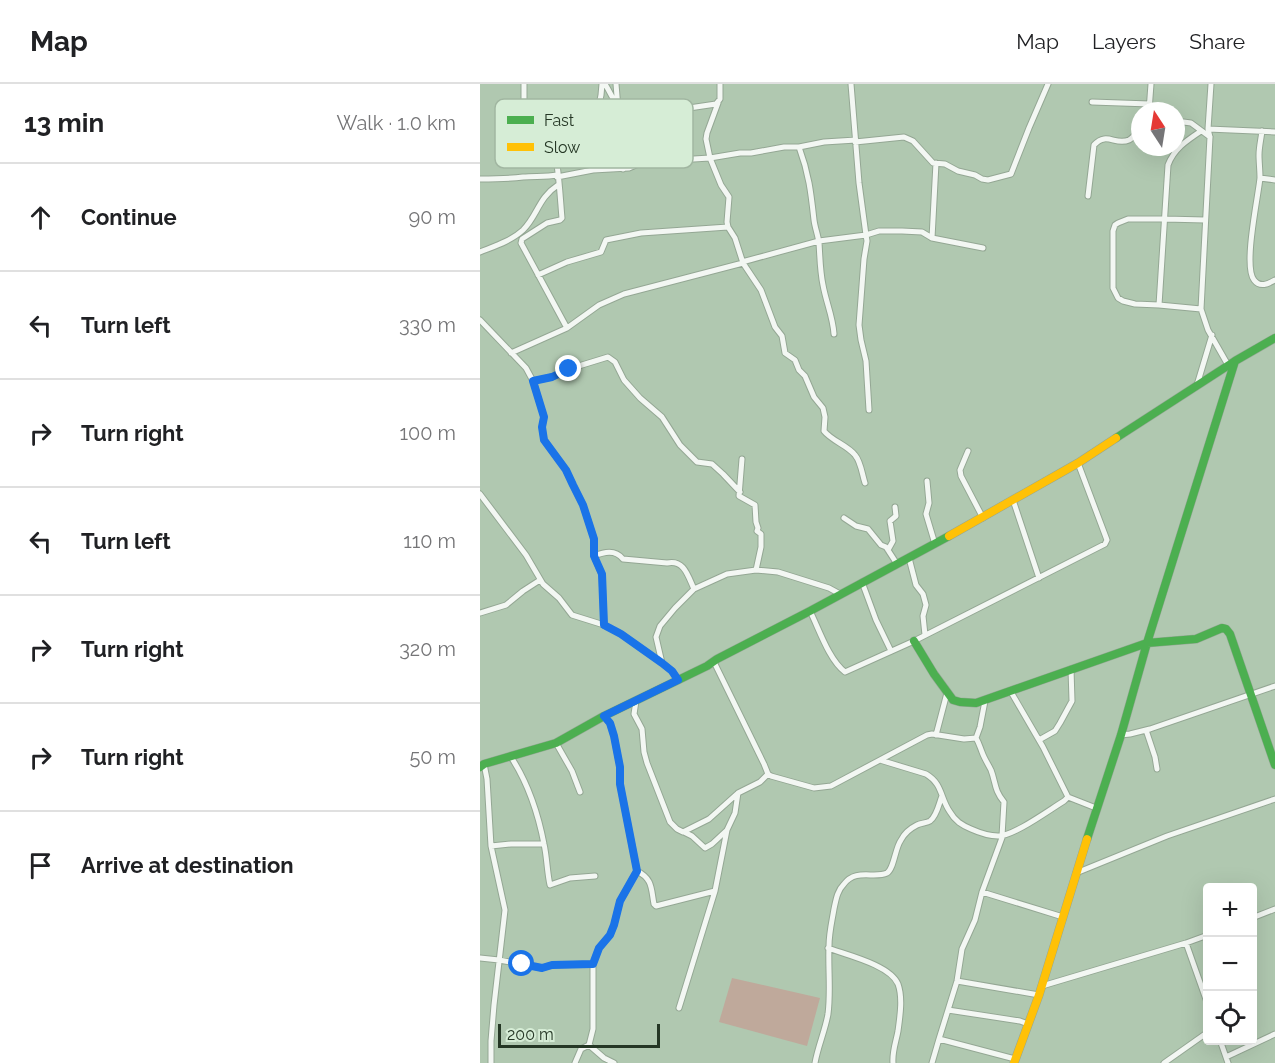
<!DOCTYPE html>
<meta charset="utf-8">
<style>
body{margin:0;font-family:Raleway,sans-serif;background:#f2f2f2;color:#202124}
.controls{position:absolute;right:18px;bottom:18px;display:grid;overflow:hidden;border-radius:6px;box-shadow:0 6px 24px #0002}
.controls button{width:54px;height:54px;display:grid;place-items:center;padding:0;border:0;border-bottom:2px solid #e0e0e0;background:#fff;color:#202124;font:30px sans-serif}
.compass{position:absolute;left:651px;top:18px;width:54px;height:54px;border-radius:50%;background:#fff;box-shadow:0 6px 24px #0002;rotate:348deg}
.scale{position:absolute;left:18px;bottom:15px;width:162px;box-sizing:border-box;padding-left:6px;border:3px solid #253725;border-top:0;font-size:16px;line-height:21px;white-space:nowrap;color:#253725;-webkit-text-stroke:4px #d6edd6;paint-order:stroke}
.stop{position:absolute;width:18px;height:18px;margin:-14px;border:4px solid #1a73e8;border-radius:50%;background:#fff}
.stop.end{background:#1a73e8;border-color:#fff;box-shadow:0 2px 6px #0008}
.list{margin:0;padding:0;list-style:none}
h2{display:flex;justify-content:space-between;align-items:center;height:78px;margin:0;padding:0 24px;font-size:26px}
h2 small{font-size:20px;font-weight:400;color:#757577}
.list li{display:grid;grid-template-columns:39px 1fr auto;gap:18px;align-items:center;box-sizing:border-box;height:108px;padding:0 24px;border-top:2px solid #e0e0e0}
.list b{display:block;font-size:22px;white-space:nowrap}
.list em{font-size:20px;font-style:normal;color:#757577}
.icon{flex:none;width:33px;height:33px;fill:none;stroke:currentColor;stroke-width:2;stroke-linecap:round;stroke-linejoin:round}
.map{position:relative;flex:none;width:795px;height:979px;overflow:hidden}
header{display:flex;align-items:center;gap:36px;box-sizing:border-box;height:84px;padding:0 30px;background:#fff;border-bottom:2px solid #e0e0e0}
header strong{font-size:28px}
nav{display:flex;gap:33px;margin-inline-start:auto;font-size:21px}
main{display:flex}
aside{flex:1;background:#fff}
.map>svg:first-child{display:block}
.pitch{fill:#bfa99b}
.lines{fill:none;stroke-linecap:round;stroke-linejoin:round}
.street-casing{stroke:#94a794;stroke-width:7}
.fast-casing{stroke:#94a794;stroke-width:9}
.slow-casing{stroke:#94a794;stroke-width:9}
.street{stroke:#f3f7f3;stroke-width:5}
.fast{stroke:#4caf50;stroke-width:8}
.slow{stroke:#ffc107;stroke-width:8}
.route{stroke:#1a73e8;stroke-width:8}
.key{fill:#d6edd6;stroke:#a1b6a1;stroke-width:1.5}
.key-label{font-size:16px;fill:#253725}
</style>
<header>
<strong>Map</strong>
<nav><a>Map</a><a>Layers</a><a>Share</a></nav>
</header>
<main>
<aside>
<h2>13 min<small>Walk · 1.0 km</small></h2>
<ul class="list">
<li><svg class="icon" aria-label="ahead" viewBox="0 0 24 24"><path d="M12 20V5M6 11l6-6 6 6"/></svg><div><b>Continue</b></div><em>90 m</em></li>
<li><svg class="icon" aria-label="left" viewBox="0 0 24 24"><path d="M17 20v-9H6M10 6l-5 5 5 5"/></svg><div><b>Turn left</b></div><em>330 m</em></li>
<li><svg class="icon" aria-label="right" viewBox="0 0 24 24"><path d="M7 20v-9h11M14 6l5 5-5 5"/></svg><div><b>Turn right</b></div><em>100 m</em></li>
<li><svg class="icon" aria-label="left" viewBox="0 0 24 24"><path d="M17 20v-9H6M10 6l-5 5 5 5"/></svg><div><b>Turn left</b></div><em>110 m</em></li>
<li><svg class="icon" aria-label="right" viewBox="0 0 24 24"><path d="M7 20v-9h11M14 6l5 5-5 5"/></svg><div><b>Turn right</b></div><em>320 m</em></li>
<li><svg class="icon" aria-label="right" viewBox="0 0 24 24"><path d="M7 20v-9h11M14 6l5 5-5 5"/></svg><div><b>Turn right</b></div><em>50 m</em></li>
<li><svg class="icon" aria-label="arrive" viewBox="0 0 24 24"><path d="M6 21V4h12l-3 4 3 4H6"/></svg><div><b>Arrive at destination</b></div></li>
</ul>
</aside>
<div class="map">
<svg width="795" height="979" viewBox="0 0 795 979">
<rect width="100%" height="100%" fill="#b0c8b0"/>
<!-- pitch -->
<path class="pitch" d="M 252,894 L 340,914 L 327,962 L 239,938 Z"/>
<g class="lines">
<defs>
<path id="street" d="M 44,0 L 44,25 L 48,39 L 51,41 L 66,43 C 78,57 80,114 82,134 L 80,136 L 67,139 L 42,155 L 41,159 L 87,244
M 125,0 C 133,13 135,22 147,33 L 181,30
M 136,0 L 143,85
M 731,0 L 728,45 L 730,53 L 721,225 L 728,246 L 748,281
M 612,18 L 670,20
M 238,19 L 227,49 L 226,55 L 230,74 L 241,101 L 249,113 L 247,138 L 248,143 L 255,154 L 263,179 L 281,206 L 295,243 L 302,252 L 305,269 L 315,276 L 319,286 L 325,292 L 334,313 L 343,324 L 345,333 L 344,347 C 352,357 367,361 375,371 C 381,378 382,390 385,399
M 669,27 L 671,0
M 696,37 L 711,39 L 730,53
M 728,45 L 795,48
M 782,47 C 781,55 779,63 779,71 C 779,78 780,86 780,94 C 778,114 763,182 774,196 C 780,204 788,200 795,196
M 375,58 L 424,53 L 433,57 L 453,79 L 465,80 L 478,87 L 495,91 L 502,95 L 508,96 L 531,90 L 549,44 L 568,0
M 183,59 L 197,76 L 230,74 L 260,69 L 271,69 L 304,63 L 319,63 L 344,58 L 376,56
M 117,60 L 117,31 L 121,11 L 122,0
M 319,63 C 329,90 331,109 334,136 C 335,144 338,151 339,159 C 340,173 340,187 343,201 C 346,218 353,233 354,250
M 77,93 L 113,86 L 149,84 L 156,81 L 168,71 L 182,64 L 181,30 L 182,28 L 236,20 L 240,15 L 240,0
M 780,94 L 795,96
M 0,95 C 15,95 29,95 43,93 C 55,92 66,93 77,91
M 608,112 L 614,61 C 627,47 635,62 649,56 C 653,54 656,49 660,45
M 452,154 L 456,79
M 0,168 C 15,162 31,157 43,146 C 58,131 58,114 78,101
M 262,178 L 339,157 L 386,151 L 379,99 L 371,0
M 58,191 L 87,178 L 121,168 L 126,156 L 161,149 L 248,143
M 679,221 L 688,81 C 694,65 706,57 721,47
M 721,225 L 679,221 L 655,220 L 643,217 L 638,214 L 633,204 L 633,147 L 635,141 L 638,139 L 648,135 L 685,135 L 725,136
M 0,236 L 46,284 L 53,297 L 64,333 L 62,343 L 64,356 L 86,386 L 93,401 L 103,421 L 114,455 L 114,472 L 122,491 L 124,541
M 31,269 L 87,244 L 119,221 L 144,210 L 263,179
M 53,297 L 72,293 L 89,285 L 128,273 L 135,278 L 144,296 L 160,314 L 182,333 L 200,361 L 217,378 L 232,380 L 243,390 L 260,408
M 717,301 L 732,251
M 389,326 L 386,277 L 381,256 L 379,241 L 384,175 L 387,157 L 386,151 L 399,147 L 422,147 L 442,148 L 452,154 L 503,164
M 488,367 L 480,386 L 481,392 L 503,434
M 262,375 L 259,412 L 275,421 L 276,438 L 278,444 L 277,447 L 281,450 L 281,463 L 276,486
M 447,397 L 449,419 L 446,430 L 455,460
M 0,410 L 46,471 L 63,500 L 79,514 L 92,531 L 124,541 L 141,550 L 182,579
M 533,416 L 559,494
M 364,434 L 376,442 L 388,445 L 401,461 L 406,463 L 417,480
M 408,466 L 413,457 L 410,437 L 416,432 L 415,423
M 114,472 C 124,468 135,465 143,475 L 187,479 C 204,475 208,492 214,505
M 429,474 L 436,501 L 443,510 L 446,521 L 443,532 L 445,551
M 382,498 L 396,536 L 411,567
M 330,527 C 339,545 349,576 365,588 L 434,557 L 625,460 L 627,456 L 598,379
M 0,529 L 26,521 L 43,507 L 60,496
M 234,578 L 284,680 L 288,690 L 291,692 L 334,704 L 351,702 L 447,651 L 452,650 L 484,655 L 496,654 L 500,643 L 505,617
M 198,595 L 192,587 L 182,579 L 176,553 L 180,542 L 195,524 L 214,505 L 247,490 L 276,486 L 298,488 L 349,504 L 360,510
M 531,608 L 563,663 L 588,713 L 616,724
M 156,617 L 154,630 L 162,645 L 164,668 L 167,679 L 190,738 L 197,745 L 203,748 L 229,735 L 258,709
M 666,646 L 675,673 L 677,685
M 456,651 L 467,609
M 641,651 L 650,650 L 670,645 L 795,602
M 496,654 C 499,659 500,663 502,668 C 504,674 508,680 511,686 C 516,699 514,706 524,718 L 522,752
M 559,656 L 575,647 L 580,639 L 592,617 L 591,585
M 76,659 L 92,687 L 100,708
M 31,673 C 48,699 58,729 64,760 C 67,773 67,788 70,801 L 90,794 L 115,792
M 400,676 L 446,690 C 463,700 460,714 470,728 C 475,737 482,741 491,745 C 500,749 509,752 518,752 C 534,752 569,726 584,717 L 588,713
M 4,680 L 7,695 L 11,762 L 25,826 L 14,921 L 11,957 L 11,979
M 204,748 L 212,752 L 225,764 L 232,760 L 246,747
M 523,751 L 502,808 L 495,836 L 482,865 L 477,897 L 459,955 L 535,975
M 11,762 L 31,760 L 64,760
M 157,787 C 173,795 171,805 174,820 L 176,822 L 235,807
M 596,789 L 687,752 L 795,715
M 502,808 L 583,833
M 772,834 L 795,825
M 706,859 L 728,921
M 348,864 C 367,871 410,881 418,900 C 423,914 420,932 418,947 C 416,958 412,968 413,979
M 0,874 L 19,876 L 62,884 L 72,881 L 113,880 L 113,945 L 109,961 L 101,965 L 95,979
M 113,880 L 119,864 L 130,851 L 134,841 L 140,817 L 157,787 L 140,700 L 140,683 L 134,652 L 130,640 L 124,632
M 477,897 L 559,911
M 562,902 L 706,859 L 728,851
M 199,924 L 235,807 L 247,746 L 255,729 L 258,709 L 280,698 L 288,690
M 468,926 L 540,937 L 548,940
M 740,956 L 748,979
M 109,961 L 124,974 L 134,979
M 746,973 L 795,950
M 335,979 C 338,962 345,947 348,930 C 351,907 348,885 349,862 C 349,849 352,837 354,825 C 356,816 357,807 364,800 C 376,784 394,795 407,789 C 414,785 415,764 421,756 C 424,750 431,744 437,741 C 441,739 447,739 450,737 C 457,732 459,719 462,712
M 452,979 L 459,955
M 684,979 L 728,948"/>
<path id="fast" d="M 636,354 L 755,277 L 795,254
M 434,557 L 454,590 L 473,616 L 480,618 L 496,619 L 667,559 L 716,555 L 742,544 L 746,545 L 750,550 L 795,681
M 0,683 L 4,680 L 76,659 L 124,632 L 227,582 L 237,575 L 330,527 L 469,452
M 607,755 L 641,651 L 667,559 L 755,277"/>
<path id="slow" d="M 469,452 L 598,379 L 636,354
M 534,979 L 559,911 L 607,755"/>
</defs>
<!-- street casing -->
<use href="#street" class="street-casing"/>
<!-- fast casing -->
<use href="#fast" class="fast-casing"/>
<!-- slow casing -->
<use href="#slow" class="slow-casing"/>
<!-- street -->
<use href="#street" class="street"/>
<!-- fast -->
<use href="#fast" class="fast"/>
<!-- slow -->
<use href="#slow" class="slow"/>
</g>
<g class="lines">
<!-- route -->
<path class="route" d="M 42,880 L 62,884 L 72,881 L 113,880 L 119,864 L 130,851 L 134,841 L 140,817 L 157,787 L 140,700 L 140,683 L 134,652 L 130,639 L 124,632 L 198,596 L 192,587 L 182,579 L 141,550 L 124,541 L 122,490 L 114,472 L 114,455 L 103,421 L 93,401 L 86,386 L 64,356 L 62,343 L 64,333 L 53,297 L 72,293 L 89,285"/>
</g>
<!-- legend -->
<rect x="15" y="15" width="198" height="69" rx="9" class="key"/>
<rect x="27" y="32" width="27" height="8" fill="#4caf50"/>
<rect x="27" y="59" width="27" height="8" fill="#ffc107"/>
<g class="key-label">
<text x="64" y="42">Fast</text>
<text x="64" y="69">Slow</text>
</g>
</svg>
<div class="controls">
<button>+</button>
<button>−</button>
<button><svg class="icon" aria-label="locate" viewBox="0 0 24 24"><circle cx="12" cy="12" r="6"/><path d="M12 2v4M12 18v4M2 12h4M18 12h4"/></svg></button>
</div>
<svg class="compass" viewBox="-18 -18 36 36"><path d="M0-13l5 13h-10z" fill="#e53935"/><path d="M0 13l5-13h-10z" fill="#757577"/></svg>
<div class="scale">200 m</div>
<div class="stop" style="left:42px;top:880px"></div>
<div class="stop end" style="left:89px;top:285px"></div>
</div>
</main>
